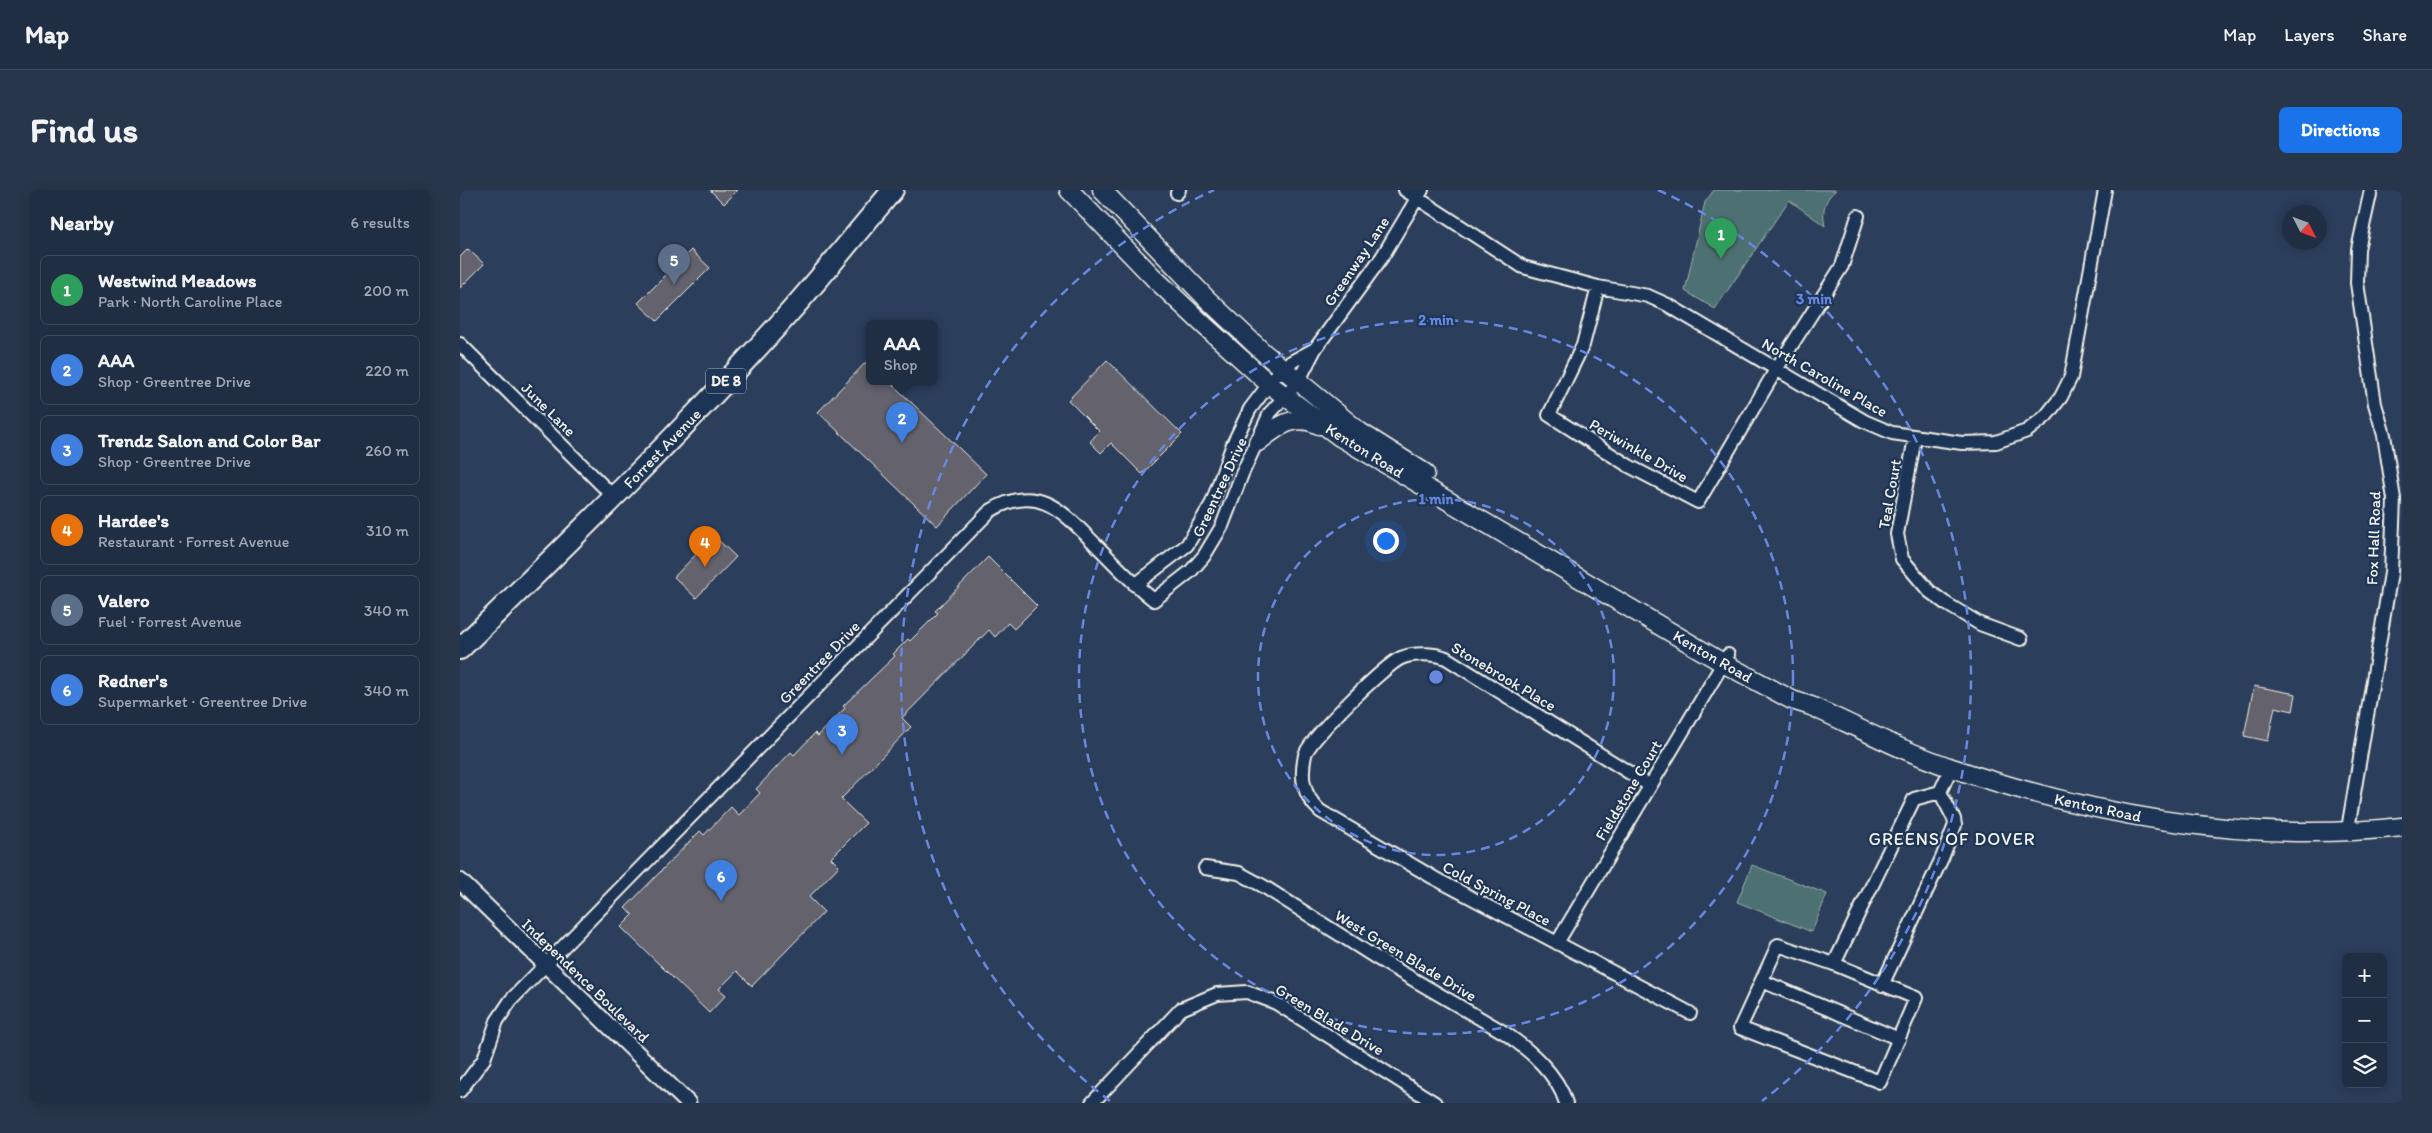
<!DOCTYPE html>
<meta charset="utf-8">
<style>
body{margin:0;font-family:Itim,sans-serif;background:#28364b;color:#f1f3f6}
.controls{position:absolute;right:15px;bottom:15px;display:grid;overflow:hidden;border-radius:8px;box-shadow:0 2px 12px #0003}
.controls button{width:45px;height:45px;display:grid;place-items:center;padding:0;border:0;border-bottom:1px solid #3d4a5d;background:#202e44;color:#f1f3f6;font:25px sans-serif}
.compass{position:absolute;left:1822px;top:15px;width:45px;height:45px;border-radius:50%;background:#202e44;box-shadow:0 2px 12px #0003;rotate:132deg}
.you{position:absolute;left:925px;top:350px;width:18px;height:18px;margin:-12px;border:4px solid #fff;border-radius:50%;background:#1a73e8;box-shadow:0 0 0 8px #1a73e833}
.badge{display:grid;place-items:center;width:32px;height:32px;border-radius:50%;background:#1a73e8;color:#fff;font-size:16px;font-weight:700}
.pin{position:absolute;translate:-50% -41px;filter:drop-shadow(0 1px 2px #0008)}
.pin::after{content:'';position:absolute;top:26px;width:18px;height:15px;background:inherit;clip-path:polygon(0 0,100% 0,50% 100%)}
.popup{position:absolute;left:406px;top:130px;width:72px;height:65px;box-sizing:border-box;display:grid;place-content:center;border-radius:8px;background:#202e44;filter:drop-shadow(0 1px 4px #0005);font-size:16px;white-space:nowrap;color:#a2a8b2}
.popup b{font-size:19px;color:#f1f3f6}
.popup::after{content:'';position:absolute;left:50%;top:100%;margin-left:-10px;border:10px solid transparent;border-top-color:#202e44}
.list{margin:0;padding:0;list-style:none}
h2{display:flex;justify-content:space-between;align-items:center;height:65px;margin:0;padding:0 20px;font-size:21px}
h2 small{font-size:16px;font-weight:400;color:#a2a8b2}
.list li{display:grid;grid-template-columns:32px 1fr auto;gap:15px;align-items:center;box-sizing:border-box;height:70px;margin:0 10px 10px;padding:0 10px;border:1px solid #3d4a5d;border-radius:8px}
.list b{display:block;font-size:19px;white-space:nowrap}
.list p{margin:0;font-size:16px;white-space:nowrap;color:#a2a8b2}
.list em{font-size:16px;font-style:normal;color:#a2a8b2}
.icon{flex:none;width:28px;height:28px;fill:none;stroke:currentColor;stroke-width:2;stroke-linecap:round;stroke-linejoin:round}
.map{position:relative;flex:none;width:1942px;height:913px;overflow:hidden;border-radius:8px}
header{display:flex;align-items:center;gap:30px;box-sizing:border-box;height:70px;padding:0 25px;background:#202e44;border-bottom:1px solid #3d4a5d}
header strong{font-size:24px}
nav{display:flex;gap:28px;margin-inline-start:auto;font-size:18px}
.intro{display:flex;align-items:center;justify-content:space-between;box-sizing:border-box;height:120px;padding:0 30px}
h1{margin:0;font-size:35px}
.button{padding:12px 22px;border-radius:8px;background:#1a73e8;color:#fff;font-size:18px;font-weight:700}
main{display:flex;gap:30px;padding:0 30px}
aside{flex:1;background:#202e44;border-radius:8px;box-shadow:0 2px 12px #0003}
.map>svg:first-child{display:block}
.green{fill:#4d7072;stroke:#a0b0ad}
.building{fill:#64626d;stroke:#f4f1e8}
.lines{fill:none;stroke-linecap:round;stroke-linejoin:round}
.minor-casing{stroke:#f4f1e8;stroke-width:16}
.tertiary-casing{stroke:#f4f1e8;stroke-width:19}
.secondary-casing{stroke:#f4f1e8;stroke-width:21}
.trunk-casing{stroke:#f4f1e8;stroke-width:24}
.minor{stroke:#1d3557;stroke-width:12}
.tertiary{stroke:#1d3557;stroke-width:15}
.secondary{stroke:#1d3557;stroke-width:18}
.trunk{stroke:#1d3557;stroke-width:20}
.ring{fill:none;stroke:#6887de;stroke-width:2.5;stroke-dasharray:9 6}
.labels{text-anchor:middle;stroke-width:4.5;stroke-linejoin:round;paint-order:stroke}
.shield{fill:#1d3557;stroke:#b4b9bc;stroke-width:1}
.shield-label{font-size:15px;font-weight:bold;fill:#f4f1e8}
.street-label{font-size:16px;fill:#f4f1e8;stroke:#1d3557}
.neighbourhood-label{font-size:18px;letter-spacing:1px;fill:#f4f1e8;stroke:#1d3557}
.centre{fill:#6887de;stroke:#1d3557;stroke-width:2.5}
.ring-label{font-size:15px;text-anchor:middle;font-weight:bold;fill:#6887de;stroke:#1d3557;stroke-width:4.5;stroke-linejoin:round;paint-order:stroke}
</style>
<header>
<strong>Map</strong>
<nav><a>Map</a><a>Layers</a><a>Share</a></nav>
</header>
<div class="intro"><h1>Find us</h1><a class="button">Directions</a></div>
<main>
<aside>
<h2>Nearby<small>6 results</small></h2>
<ul class="list">
<li><span class="badge" style="background:#2e9e5b">1</span><div><b>Westwind Meadows</b><p>Park · North Caroline Place</p></div><em>200 m</em></li>
<li><span class="badge" style="background:#3f7fe0">2</span><div><b>AAA</b><p>Shop · Greentree Drive</p></div><em>220 m</em></li>
<li><span class="badge" style="background:#3f7fe0">3</span><div><b>Trendz Salon and Color Bar</b><p>Shop · Greentree Drive</p></div><em>260 m</em></li>
<li><span class="badge" style="background:#e8710a">4</span><div><b>Hardee's</b><p>Restaurant · Forrest Avenue</p></div><em>310 m</em></li>
<li><span class="badge" style="background:#5c6f8a">5</span><div><b>Valero</b><p>Fuel · Forrest Avenue</p></div><em>340 m</em></li>
<li><span class="badge" style="background:#3f7fe0">6</span><div><b>Redner's</b><p>Supermarket · Greentree Drive</p></div><em>340 m</em></li>
</ul>
</aside>
<div class="map">
<svg width="1942" height="913" viewBox="0 0 1942 913">
<rect width="100%" height="100%" fill="#2b3e5b"/>
<filter id="ink" filterUnits="userSpaceOnUse"><feTurbulence type="fractalNoise" baseFrequency=".02" numOctaves="2"/><feDisplacementMap in="SourceGraphic" scale="10" xChannelSelector="R" yChannelSelector="G"/><feConvolveMatrix kernelMatrix="1 2 1 2 8 2 1 2 1" color-interpolation-filters="sRGB"/></filter>
<g filter="url(#ink)">
<!-- green -->
<path class="green" d="M 1254,0 L 1376,0 C 1364,10 1362,20 1365,36 L 1329,10 L 1255,119 L 1225,101 L 1245,12 Z
M 1292,675 L 1367,704 L 1352,742 L 1277,712 Z"/>
<!-- building -->
<path class="building" d="M 250,0 L 278,0 L 264,14 Z
M 8,59 L 24,74 L 0,98 L 0,67 Z
M 231,60 L 250,78 L 197,131 L 178,113 Z
M 410,168 L 410,192 L 430,192 L 526,284 L 477,336 L 358,222 Z
M 647,170 L 722,244 L 682,284 L 651,253 L 641,263 L 630,252 L 639,241 L 608,210 Z
M 254,346 L 276,367 L 236,408 L 214,387 Z
M 528,367 L 577,416 L 554,439 L 548,433 L 535,447 L 529,440 L 442,528 L 451,537 L 381,609 L 406,633 L 371,668 L 379,676 L 349,707 L 364,722 L 292,796 L 277,781 L 259,799 L 266,805 L 249,823 L 161,737 L 173,725 L 165,718 L 240,641 L 244,645 L 271,617 L 279,625 L 300,603 L 296,599 L 331,562 L 334,565 L 355,543 L 358,546 L 385,518 L 383,516 L 435,466 L 433,464 L 448,449 L 450,451 L 478,423 L 475,421 Z
M 1794,496 L 1836,504 L 1833,521 L 1815,517 L 1808,551 L 1784,546 Z"/>
<g class="lines">
<defs>
<path id="minor" d="M 945,0 L 1063,77 L 1138,97 L 1188,106 L 1208,115 L 1404,231 L 1432,243 L 1502,253 L 1536,252 L 1567,241 L 1586,226 L 1601,207 L 1611,187 L 1645,0
M 717,3 L 719,0
M 1138,97 L 1123,155 L 1089,225 L 1169,276 L 1238,312 L 1317,178 L 1382,76 L 1398,26
M 0,154 L 154,307
M 1455,248 L 1437,344 L 1442,369 L 1469,401 L 1485,413 L 1520,434 L 1561,449
M 675,395 L 727,355 L 752,313 L 773,254 L 790,219 L 822,177 L 855,159
M 1189,595 L 986,468 C 974,463 953,463 941,468 C 925,475 849,549 845,565 C 840,588 843,605 860,621 L 974,688 L 1230,823
M 1480,602 L 1491,578
M 1888,639 L 1931,383 L 1934,309 L 1924,245 L 1915,214 L 1897,93 L 1898,59 L 1911,0
M 745,678 L 779,683 L 803,696 L 915,767 L 1045,843 C 1069,860 1097,883 1106,913
M 1097,753 L 1268,465
M 1318,755 L 1374,774 L 1456,808 L 1420,892 L 1280,838 Z
M 1374,774 L 1454,609 L 1480,602
M 1302,791 L 1439,849
M 1422,795 L 1482,668 L 1495,635 L 1494,629 L 1480,602
M 0,901 L 24,869 L 37,831 L 51,810 L 530,321 C 579,291 604,323 638,357 C 656,375 673,394 694,410 L 731,381 L 744,366 L 762,336 L 782,284 L 810,223 L 838,192 L 855,159 L 922,67 L 962,0
M 632,913 L 721,819 L 757,804 L 787,802 L 816,813 L 975,913"/>
<path id="tertiary" d="M 0,691 L 228,913"/>
<path id="secondary" d="M 609,0 L 693,87 L 746,137 L 809,194 L 880,247 L 1263,473 L 1332,510 L 1351,516 C 1397,537 1444,562 1492,578 C 1635,626 1791,654 1942,637
M 642,0 L 747,109 L 804,163 L 900,242 L 965,283
M 798,252 C 817,237 835,222 859,235"/>
<path id="trunk" d="M 0,459 C 105,356 211,253 310,144 C 353,98 392,48 433,0"/>
</defs>
<!-- minor casing -->
<use href="#minor" class="minor-casing"/>
<!-- tertiary casing -->
<use href="#tertiary" class="tertiary-casing"/>
<!-- secondary casing -->
<use href="#secondary" class="secondary-casing"/>
<!-- trunk casing -->
<use href="#trunk" class="trunk-casing"/>
<!-- minor -->
<use href="#minor" class="minor"/>
<!-- tertiary -->
<use href="#tertiary" class="tertiary"/>
<!-- secondary -->
<use href="#secondary" class="secondary"/>
<!-- trunk -->
<use href="#trunk" class="trunk"/>
</g>
</g>
<!-- distance rings -->
<g class="ring">
<circle cx="976" cy="487" r="178"/>
<circle cx="976" cy="487" r="357"/>
<path d="M650 911A535 535 0 0 1 754 0M1198 0A535 535 0 0 1 1302 911"/>
</g>
<g class="labels">
<!-- shield labels -->
<rect class="shield" x="246" y="178.5" width="40" height="25" rx="4"/>
<g class="shield-label">
<text x="266" y="196">DE 8</text>
</g>
<!-- street labels -->
<g class="street-label">
<text transform="translate(896 71) rotate(-56)" y="6">Greenway Lane</text>
<text transform="translate(1365 187) rotate(30)" y="6">North Caroline Place</text>
<text transform="translate(89 219) rotate(45)" y="6">June Lane</text>
<text transform="translate(202 258) rotate(-46)" y="6">Forrest Avenue</text>
<text transform="translate(905 260) rotate(32)" y="6">Kenton Road</text>
<text transform="translate(1179 260) rotate(30)" y="6">Periwinkle Drive</text>
<text transform="translate(759 297) rotate(-65)" y="6">Greentree Drive</text>
<text transform="translate(1429 304) rotate(-80)" y="6">Teal Court</text>
<text transform="translate(1913 348) rotate(-88)" y="6">Fox Hall Road</text>
<text transform="translate(1253 466) rotate(30)" y="6">Kenton Road</text>
<text transform="translate(359 472) rotate(-46)" y="6">Greentree Drive</text>
<text transform="translate(1044 486) rotate(31)" y="6">Stonebrook Place</text>
<text transform="translate(1168 600) rotate(-59)" y="6">Fieldstone Court</text>
<text transform="translate(1638 617) rotate(12)" y="6">Kenton Road</text>
<text transform="translate(1037 703) rotate(28)" y="6">Cold Spring Place</text>
<text transform="translate(946 765) rotate(31)" y="6">West Green Blade Drive</text>
<text transform="translate(126 790) rotate(44)" y="6">Independence Boulevard</text>
<text transform="translate(870 829) rotate(31)" y="6">Green Blade Drive</text>
</g>
<!-- neighbourhood labels -->
<g class="neighbourhood-label">
<text x="1492" y="655">GREENS OF DOVER</text>
</g>
</g>
<circle cx="976" cy="487" r="8" class="centre"/>
<g class="ring-label">
<text x="1354" y="114">3 min</text>
<text x="976" y="135">2 min</text>
<text x="976" y="314">1 min</text>
</g>
</svg>
<div class="controls">
<button>+</button>
<button>−</button>
<button><svg class="icon" aria-label="layers" viewBox="0 0 24 24"><path d="M12 4l9 5-9 5-9-5zM3 14l9 5 9-5"/></svg></button>
</div>
<svg class="compass" viewBox="-18 -18 36 36"><path d="M0-13l5 13h-10z" fill="#e53935"/><path d="M0 13l5-13h-10z" fill="#a2a8b2"/></svg>
<div class="you"></div>
<div class="pin badge" style="left:1261px;top:69px;background:#2e9e5b">1</div>
<div class="pin badge" style="left:442px;top:253px;background:#3f7fe0">2</div>
<div class="popup"><b>AAA</b>Shop</div>
<div class="pin badge" style="left:382px;top:565px;background:#3f7fe0">3</div>
<div class="pin badge" style="left:245px;top:377px;background:#e8710a">4</div>
<div class="pin badge" style="left:214px;top:95px;background:#5c6f8a">5</div>
<div class="pin badge" style="left:261px;top:711px;background:#3f7fe0">6</div>
</div>
</main>
